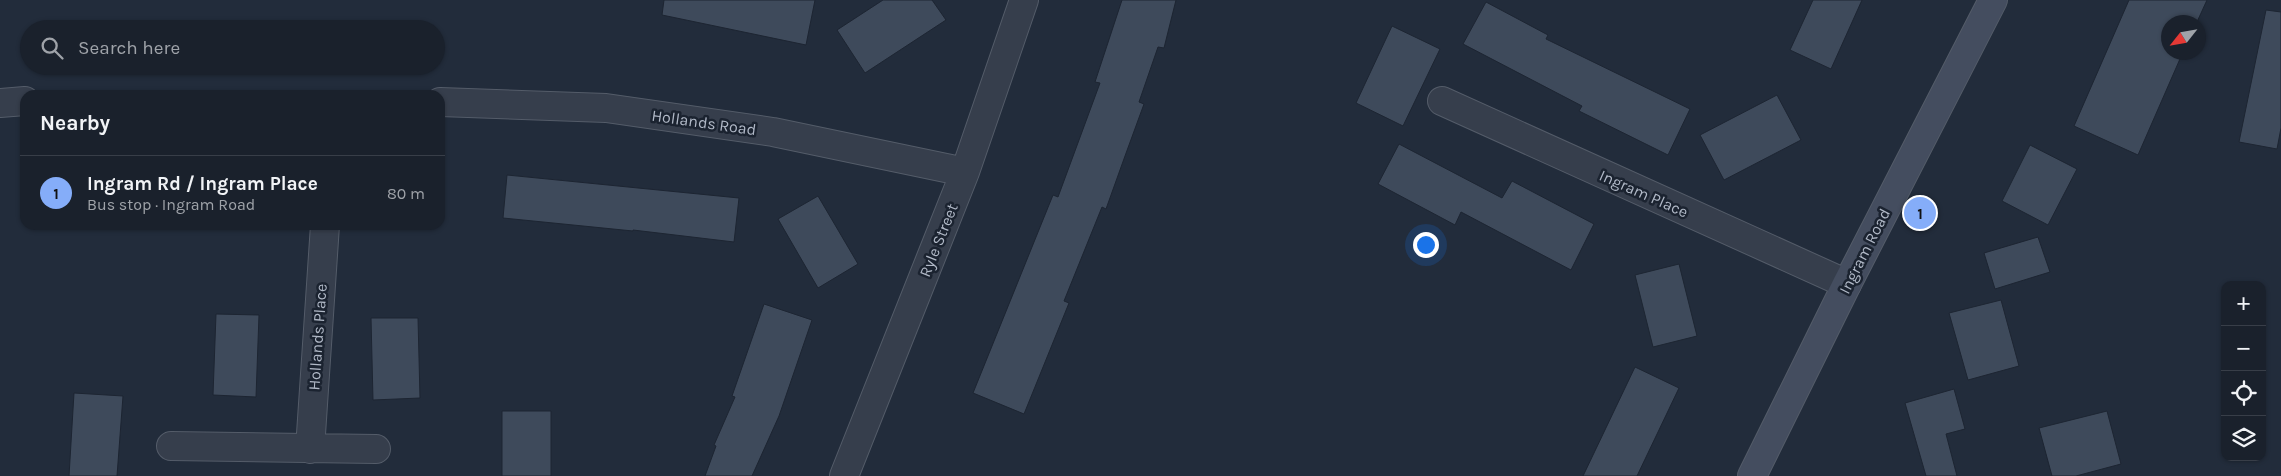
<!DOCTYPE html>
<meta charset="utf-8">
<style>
body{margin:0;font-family:Karla,sans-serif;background:#272e38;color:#f1f3f6}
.controls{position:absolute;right:15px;bottom:15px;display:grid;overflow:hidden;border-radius:10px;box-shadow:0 1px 4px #0004}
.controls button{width:45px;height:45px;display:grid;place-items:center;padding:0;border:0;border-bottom:1px solid #383e48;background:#1a212c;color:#f1f3f6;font:25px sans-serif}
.compass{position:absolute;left:2161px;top:15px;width:45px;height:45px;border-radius:50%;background:#1a212c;box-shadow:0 1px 4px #0004;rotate:239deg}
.you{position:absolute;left:1425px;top:244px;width:18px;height:18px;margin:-12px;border:4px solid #fff;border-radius:50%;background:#1a73e8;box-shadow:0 0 0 8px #1a73e833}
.badge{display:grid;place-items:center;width:32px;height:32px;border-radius:50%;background:#85adf9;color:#111;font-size:16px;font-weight:700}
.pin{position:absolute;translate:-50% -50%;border:2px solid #fff;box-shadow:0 1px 5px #0006}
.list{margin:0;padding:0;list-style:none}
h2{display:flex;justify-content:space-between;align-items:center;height:65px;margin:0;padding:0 20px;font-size:21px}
h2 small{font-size:16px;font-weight:400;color:#9fa3a9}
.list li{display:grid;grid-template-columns:32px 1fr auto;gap:15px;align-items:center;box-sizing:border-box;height:75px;padding:0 20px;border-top:1px solid #383e48}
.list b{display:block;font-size:19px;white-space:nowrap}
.list p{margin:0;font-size:16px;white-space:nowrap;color:#9fa3a9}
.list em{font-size:16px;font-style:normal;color:#9fa3a9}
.icon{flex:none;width:28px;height:28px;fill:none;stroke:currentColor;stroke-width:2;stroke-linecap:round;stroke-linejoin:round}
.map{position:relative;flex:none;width:2281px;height:476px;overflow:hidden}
.search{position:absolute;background:#1a212c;box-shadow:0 1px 4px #0004;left:20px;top:20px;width:425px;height:55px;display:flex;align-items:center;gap:12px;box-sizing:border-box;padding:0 18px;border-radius:28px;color:#9fa3a9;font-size:19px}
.panel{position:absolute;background:#1a212c;box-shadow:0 1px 4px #0004;left:20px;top:90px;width:425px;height:140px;border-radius:15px}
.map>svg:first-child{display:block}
.building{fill:#3e4a5b;stroke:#1d2532}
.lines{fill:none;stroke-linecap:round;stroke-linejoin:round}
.street-casing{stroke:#545c69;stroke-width:30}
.secondary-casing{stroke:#545c69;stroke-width:30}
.street{stroke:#363e4c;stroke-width:28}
.secondary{stroke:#444d5f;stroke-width:28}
.labels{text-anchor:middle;stroke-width:5;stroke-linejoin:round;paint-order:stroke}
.street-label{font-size:16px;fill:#b1b9c7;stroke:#1b2330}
</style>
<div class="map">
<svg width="2281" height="476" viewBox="0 0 2281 476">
<rect width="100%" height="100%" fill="#222c3b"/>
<!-- building -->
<path class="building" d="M 664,0 L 815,0 L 806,45 L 662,15 Z
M 883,0 L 932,0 L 946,20 L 865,73 L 837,30 Z
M 1122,0 L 1176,0 L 1164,48 L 1158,47 L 1139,102 L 1144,104 L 1125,156 L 1106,209 L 1102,207 L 1064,301 L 1069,303 L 1024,414 L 973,393 L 1053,195 L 1058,197 L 1100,83 L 1095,82 Z
M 1813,0 L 1862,0 L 1831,69 L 1790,50 Z
M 2129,0 L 2207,0 L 2197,22 L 2168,22 L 2168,52 L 2183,52 L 2138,155 L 2074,126 Z
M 1486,2 L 1548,35 L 1546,39 L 1690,109 L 1668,155 L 1579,111 L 1582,106 L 1463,44 Z
M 2266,10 L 2281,12 L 2281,128 L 2277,149 L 2239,142 Z
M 1392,26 L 1440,49 L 1403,126 L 1356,103 Z
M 1777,95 L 1801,140 L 1724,180 L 1700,135 Z
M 1399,144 L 1502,198 L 1512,181 L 1594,224 L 1571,270 L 1461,212 L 1455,225 L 1378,184 Z
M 2030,145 L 2077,169 L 2048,225 L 2002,201 Z
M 507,175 L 739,198 L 734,242 L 633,230 L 633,231 L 503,218 Z
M 818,196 L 858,264 L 818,288 L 778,219 Z
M 2038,237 L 2050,272 L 1995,289 L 1984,253 Z
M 1679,264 L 1697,336 L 1653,347 L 1635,275 Z
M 2001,300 L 2019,366 L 1968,380 L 1949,313 Z
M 764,304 L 812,320 L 779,416 L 752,476 L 705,476 L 716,446 L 714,445 L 735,397 L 732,396 Z
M 216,314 L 259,315 L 256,397 L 213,395 Z
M 371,318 L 418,318 L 420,398 L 373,400 Z
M 1635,367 L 1679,388 L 1637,476 L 1583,476 Z
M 1954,389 L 1965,429 L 1946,434 L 1957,476 L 1926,476 L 1905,403 Z
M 74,393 L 123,396 L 117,476 L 69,476 Z
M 502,411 L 551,411 L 551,476 L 502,476 Z
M 2107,411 L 2121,464 L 2076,476 L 2052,476 L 2039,428 Z"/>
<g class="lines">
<defs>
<path id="street" d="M 1442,101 L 1847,284
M 440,102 L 606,108 L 773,132 L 965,172
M 0,103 L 25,101
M 171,446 L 376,449
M 310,449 L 325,225
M 844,476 L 965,172 L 1024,0"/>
<path id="secondary" d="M 1752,476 L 1847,284 L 1993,0"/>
</defs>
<!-- street casing -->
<use href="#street" class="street-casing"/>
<!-- secondary casing -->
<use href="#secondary" class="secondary-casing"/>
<!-- street -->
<use href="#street" class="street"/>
<!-- secondary -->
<use href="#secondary" class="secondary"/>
</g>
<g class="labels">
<!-- street labels -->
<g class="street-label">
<text transform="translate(704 122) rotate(8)" y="6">Hollands Road</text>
<text transform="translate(1644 193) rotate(24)" y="6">Ingram Place</text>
<text transform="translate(938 240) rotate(-68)" y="6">Ryle Street</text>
<text transform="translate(1864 251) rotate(-63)" y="6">Ingram Road</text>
<text transform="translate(317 337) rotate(-86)" y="6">Hollands Place</text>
</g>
</g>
</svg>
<div class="controls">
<button>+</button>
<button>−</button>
<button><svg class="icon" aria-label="locate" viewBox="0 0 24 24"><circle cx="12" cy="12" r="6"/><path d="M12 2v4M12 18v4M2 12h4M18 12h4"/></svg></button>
<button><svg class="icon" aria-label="layers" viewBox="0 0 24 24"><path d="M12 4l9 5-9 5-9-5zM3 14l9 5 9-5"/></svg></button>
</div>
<svg class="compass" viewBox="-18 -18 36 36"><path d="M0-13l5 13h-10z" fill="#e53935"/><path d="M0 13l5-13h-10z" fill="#9fa3a9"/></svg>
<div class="you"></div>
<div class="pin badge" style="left:1920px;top:213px">1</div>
<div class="search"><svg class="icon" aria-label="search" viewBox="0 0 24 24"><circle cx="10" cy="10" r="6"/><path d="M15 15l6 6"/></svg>Search here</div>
<section class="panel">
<h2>Nearby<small></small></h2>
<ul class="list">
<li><span class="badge">1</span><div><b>Ingram Rd / Ingram Place</b><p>Bus stop · Ingram Road</p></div><em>80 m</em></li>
</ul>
</section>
</div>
